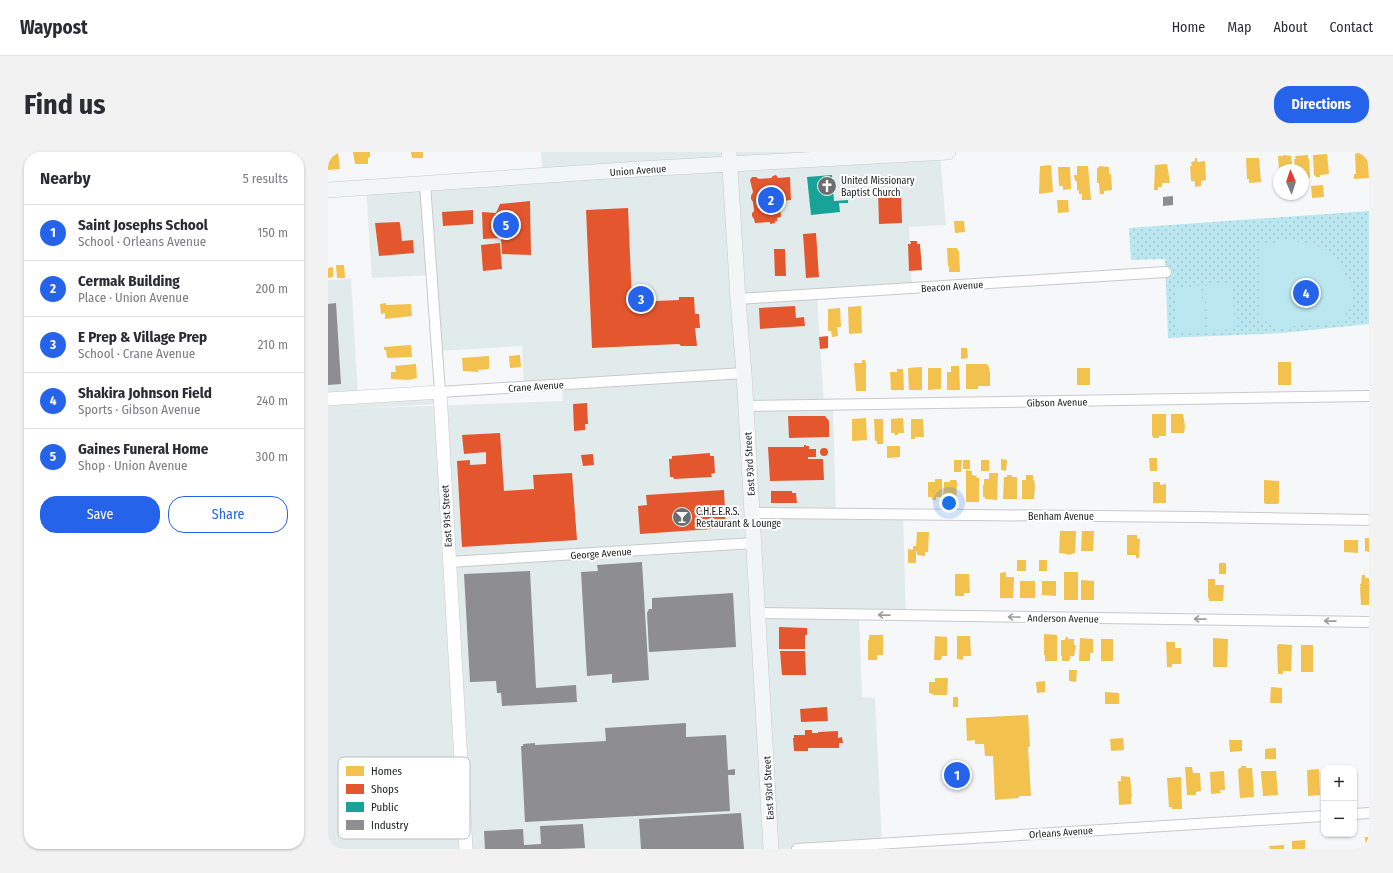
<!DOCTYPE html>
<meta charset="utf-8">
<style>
body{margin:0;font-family:"Fira Sans Condensed",sans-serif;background:#f2f2f3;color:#2b2b33}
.controls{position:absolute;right:12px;bottom:12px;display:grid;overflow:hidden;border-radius:8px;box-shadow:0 1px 3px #0004}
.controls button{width:36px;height:36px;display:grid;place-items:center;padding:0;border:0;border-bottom:1px solid #e1e1e2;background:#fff;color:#2b2b33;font:20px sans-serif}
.compass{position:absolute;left:945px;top:12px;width:36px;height:36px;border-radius:50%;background:#fff;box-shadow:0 1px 3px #0004;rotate:357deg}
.you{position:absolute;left:621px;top:351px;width:14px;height:14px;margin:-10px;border:3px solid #fff;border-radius:50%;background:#1a73e8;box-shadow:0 0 0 6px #1a73e833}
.badge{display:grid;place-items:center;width:26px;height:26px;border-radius:50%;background:#2563eb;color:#fff;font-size:13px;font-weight:700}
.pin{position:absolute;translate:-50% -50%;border:2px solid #fff;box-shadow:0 1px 4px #0006}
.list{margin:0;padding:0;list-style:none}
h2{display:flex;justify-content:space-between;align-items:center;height:52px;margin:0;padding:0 16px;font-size:17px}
h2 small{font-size:13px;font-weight:400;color:#7c7c81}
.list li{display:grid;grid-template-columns:26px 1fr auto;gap:12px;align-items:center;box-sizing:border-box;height:56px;padding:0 16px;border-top:1px solid #e1e1e2}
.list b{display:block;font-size:15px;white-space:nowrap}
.list p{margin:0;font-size:13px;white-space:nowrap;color:#7c7c81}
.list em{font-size:13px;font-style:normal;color:#7c7c81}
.actions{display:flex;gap:8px;padding:12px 16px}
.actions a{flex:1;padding:9px 0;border:1px solid #2563eb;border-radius:16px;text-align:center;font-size:14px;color:#2563eb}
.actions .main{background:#2563eb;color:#fff}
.map{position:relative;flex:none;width:1041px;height:697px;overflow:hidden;border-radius:16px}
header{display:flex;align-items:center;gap:24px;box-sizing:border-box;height:56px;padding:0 20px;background:#fff;border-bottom:1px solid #e1e1e2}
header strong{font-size:19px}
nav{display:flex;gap:22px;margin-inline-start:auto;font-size:14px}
.intro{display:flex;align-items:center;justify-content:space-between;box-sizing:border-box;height:96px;padding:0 24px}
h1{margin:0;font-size:28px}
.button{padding:10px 18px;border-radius:16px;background:#2563eb;color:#fff;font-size:14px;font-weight:700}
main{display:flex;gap:24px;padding:0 24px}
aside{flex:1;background:#fff;border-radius:16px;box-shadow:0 1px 3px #0004}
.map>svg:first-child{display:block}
.built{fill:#e2ebec}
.park{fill:url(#park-dots)}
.pitch{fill:#bbe8f0}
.homes{fill:#f2c14e}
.shops{fill:#e4572e}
.public{fill:#17a398}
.industry{fill:#8d8d92}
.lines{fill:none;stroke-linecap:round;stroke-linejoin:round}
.minor-casing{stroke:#c8c9ca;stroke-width:12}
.tertiary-casing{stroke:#c8c9ca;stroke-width:14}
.secondary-casing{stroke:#c8c9ca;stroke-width:16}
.minor{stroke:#fefefe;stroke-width:10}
.tertiary{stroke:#fefefe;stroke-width:13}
.secondary{stroke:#f2f6f7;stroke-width:15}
.oneway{stroke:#9b9c9c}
.labels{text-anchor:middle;stroke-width:4;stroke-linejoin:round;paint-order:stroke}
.street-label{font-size:10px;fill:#222424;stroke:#fff}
.poi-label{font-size:10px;fill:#222424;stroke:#fff;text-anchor:start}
.key{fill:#fff;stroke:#bdbdbd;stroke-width:1}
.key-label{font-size:11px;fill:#222424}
</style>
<header>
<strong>Waypost</strong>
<nav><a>Home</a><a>Map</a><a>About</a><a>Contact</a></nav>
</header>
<div class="intro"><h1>Find us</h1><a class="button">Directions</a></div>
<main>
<aside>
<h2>Nearby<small>5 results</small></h2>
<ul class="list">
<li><span class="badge">1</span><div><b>Saint Josephs School</b><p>School · Orleans Avenue</p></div><em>150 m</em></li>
<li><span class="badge">2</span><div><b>Cermak Building</b><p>Place · Union Avenue</p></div><em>200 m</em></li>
<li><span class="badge">3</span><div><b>E Prep &amp; Village Prep</b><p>School · Crane Avenue</p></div><em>210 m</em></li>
<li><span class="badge">4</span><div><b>Shakira Johnson Field</b><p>Sports · Gibson Avenue</p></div><em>240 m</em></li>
<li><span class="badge">5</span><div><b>Gaines Funeral Home</b><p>Shop · Union Avenue</p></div><em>300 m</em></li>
</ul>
<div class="actions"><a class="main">Save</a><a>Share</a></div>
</aside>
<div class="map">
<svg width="1041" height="697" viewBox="0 0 1041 697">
<defs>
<pattern id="park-dots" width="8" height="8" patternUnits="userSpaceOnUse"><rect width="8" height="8" fill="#bbe8f0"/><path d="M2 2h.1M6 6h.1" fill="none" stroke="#a0c7ce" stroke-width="1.8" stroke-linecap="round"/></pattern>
</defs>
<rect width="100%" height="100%" fill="#f5f7f8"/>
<!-- built -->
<path class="built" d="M 213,0 L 621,0 L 612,1 L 618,73 L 581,75 L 584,136 L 489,143 L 496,253 L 505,253 L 508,362 L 575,362 L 578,463 L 531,463 L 534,545 L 547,546 L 554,691 L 564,691 L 565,697 L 0,697 L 0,128 L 23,127 L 30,245 L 112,240 L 113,252 L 18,257 L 235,249 L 234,232 L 196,235 L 194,194 L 109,199 L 104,123 L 44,126 L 38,36 L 215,23 Z"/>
<!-- park -->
<path class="park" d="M 1041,59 L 1041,172 L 954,181 L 840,186 L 837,107 L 803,108 L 801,76 Z"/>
<!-- pitch -->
<path class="pitch" d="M 959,88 L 988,93 L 1010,110 L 1022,131 L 1025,151 L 1013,169 L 947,176 L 933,166 L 931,94 Z
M 904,132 L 907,177 L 880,179 L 877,134 Z
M 873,134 L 877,179 L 850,181 L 847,136 Z"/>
<!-- homes -->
<path class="homes" d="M 0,0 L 10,0 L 12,17 L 0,18 Z
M 25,0 L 42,0 L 42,5 L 40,6 L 40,12 L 27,12 Z
M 83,0 L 95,0 L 95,6 L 84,6 Z
M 1033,0 L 1039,1 L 1041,26 L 1026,27 L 1026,22 L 1028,22 L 1027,2 Z
M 999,2 L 1001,22 L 992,23 L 992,25 L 988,25 L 986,23 L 985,3 Z
M 955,3 L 963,4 L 965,18 L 951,18 L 950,4 L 955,4 Z
M 980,3 L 980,7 L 981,6 L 982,26 L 975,27 L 975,18 L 967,18 L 966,7 L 968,7 L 967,4 Z
M 867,6 L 869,6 L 869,10 L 877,9 L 878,28 L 873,29 L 873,34 L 867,35 L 867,29 L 863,29 L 862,14 L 864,14 L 863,10 L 867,9 Z
M 918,6 L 931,6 L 933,30 L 921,31 L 921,27 L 919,27 Z
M 839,12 L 842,31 L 834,31 L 834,35 L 830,35 L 830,38 L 826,38 L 827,13 Z
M 723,13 L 725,40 L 711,42 L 712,14 Z
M 749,14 L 760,14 L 763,48 L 754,48 L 754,42 L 751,42 L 751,38 L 749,39 L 749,29 L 747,29 L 746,23 L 749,23 Z
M 771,14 L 781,15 L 781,22 L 783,22 L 784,38 L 776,39 L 776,42 L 772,42 L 771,31 L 769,31 L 769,16 L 771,15 Z
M 730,15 L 742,15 L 743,37 L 735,38 L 735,34 L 731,34 Z
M 995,33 L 996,45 L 984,46 L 983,34 Z
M 729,48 L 740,48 L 741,60 L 730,61 Z
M 626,69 L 636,69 L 637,80 L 627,81 Z
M 619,96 L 629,96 L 630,99 L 631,99 L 632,120 L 621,120 L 621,114 L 620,115 Z
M 8,113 L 16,113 L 17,126 L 9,126 Z
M 5,115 L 5,125 L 0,126 L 0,116 Z
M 58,151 L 58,153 L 83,152 L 84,164 L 57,167 L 57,161 L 53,162 L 52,152 Z
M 533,154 L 534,181 L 521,182 L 520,155 Z
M 512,156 L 513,175 L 509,175 L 510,184 L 504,185 L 503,179 L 500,179 L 500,157 Z
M 83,193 L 84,205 L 59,206 L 58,198 L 56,198 L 56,195 Z
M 633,196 L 639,196 L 640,206 L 633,207 Z
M 192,203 L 193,215 L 182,216 L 181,204 Z
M 161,204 L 161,217 L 150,218 L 151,220 L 135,219 L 134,206 Z
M 534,208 L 537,208 L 538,211 L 538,239 L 528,239 L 526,211 L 534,211 Z
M 950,210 L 963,210 L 963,233 L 950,233 Z
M 88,212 L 89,226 L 80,228 L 63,227 L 63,220 L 68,220 L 67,214 Z
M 638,212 L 659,212 L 661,215 L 661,219 L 662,219 L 662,234 L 650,234 L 650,237 L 638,237 Z
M 623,214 L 631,214 L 632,238 L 619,238 L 619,220 L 623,220 Z
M 594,215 L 594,238 L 581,238 L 580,216 Z
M 600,216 L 613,216 L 613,237 L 600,238 Z
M 749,216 L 762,216 L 762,233 L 749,233 Z
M 569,217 L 575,217 L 576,238 L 563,238 L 562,220 L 569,220 Z
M 824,262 L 838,262 L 838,284 L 831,284 L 831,286 L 825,286 L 825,284 L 824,284 Z
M 843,262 L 855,262 L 857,274 L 856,281 L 843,281 Z
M 538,266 L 539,288 L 524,289 L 524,267 Z
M 575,266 L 576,281 L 570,281 L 570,283 L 566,283 L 567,281 L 563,281 L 563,267 Z
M 546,267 L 555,267 L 555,292 L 549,292 L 549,289 L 547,289 Z
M 583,267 L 595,267 L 596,285 L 587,285 L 587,287 L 583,287 Z
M 559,294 L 572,294 L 572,305 L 559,306 Z
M 821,306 L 829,306 L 829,319 L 822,319 Z
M 673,307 L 679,308 L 678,319 L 673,318 Z
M 626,308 L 634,308 L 633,320 L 626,320 Z
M 635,308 L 642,308 L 642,317 L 635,317 Z
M 653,308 L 661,308 L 661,319 L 653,319 Z
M 638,318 L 644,319 L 644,323 L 649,324 L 648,326 L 651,326 L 651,350 L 638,350 Z
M 661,321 L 670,321 L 669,348 L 657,347 L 657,345 L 655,345 L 655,333 L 656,333 L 656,327 L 661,327 Z
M 679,323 L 684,323 L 684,325 L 689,325 L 689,347 L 675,347 L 676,325 L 679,325 Z
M 698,323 L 705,323 L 705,328 L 706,328 L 707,333 L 706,347 L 694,347 L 694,328 L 698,328 Z
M 607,327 L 614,327 L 614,345 L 608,345 L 608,348 L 604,348 L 604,345 L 600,345 L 600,330 L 607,330 Z
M 622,328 L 628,328 L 629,330 L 628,349 L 617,349 L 617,346 L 615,346 L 616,330 L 622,330 Z
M 936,328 L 951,329 L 951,351 L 949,352 L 938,352 L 936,351 Z
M 825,330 L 832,330 L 832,333 L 838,332 L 838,351 L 825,351 Z
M 732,379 L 748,379 L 747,401 L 740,403 L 739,402 L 731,401 Z
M 754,379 L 766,379 L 765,399 L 753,399 Z
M 589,380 L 601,380 L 600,400 L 597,400 L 597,404 L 589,403 L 589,399 L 588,399 L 588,411 L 580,411 L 580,397 L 585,398 L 585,394 L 588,394 Z
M 799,383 L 809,383 L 809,387 L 812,387 L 811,406 L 808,406 L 808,403 L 799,403 Z
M 1037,386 L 1041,386 L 1041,400 L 1037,399 Z
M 1016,388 L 1030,388 L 1030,401 L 1016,400 Z
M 689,408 L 698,408 L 698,419 L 689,419 Z
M 711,408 L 719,408 L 719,419 L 711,419 Z
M 891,411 L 898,411 L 898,422 L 891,422 Z
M 678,420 L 678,425 L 686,425 L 686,427 L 685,446 L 672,446 L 672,421 Z
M 736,420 L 750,420 L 750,448 L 736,448 Z
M 627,422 L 641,422 L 642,441 L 636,441 L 636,444 L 627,444 Z
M 1034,423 L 1037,423 L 1037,426 L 1041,426 L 1041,453 L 1033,453 L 1032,435 L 1034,434 L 1032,434 L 1032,432 L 1033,432 Z
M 880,427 L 887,427 L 887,433 L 896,433 L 895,449 L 881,449 L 881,446 L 880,446 Z
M 753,428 L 766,429 L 766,448 L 753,448 Z
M 692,429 L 707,429 L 707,446 L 692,446 Z
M 714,429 L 728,429 L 728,444 L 714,443 Z
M 716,482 L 729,483 L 729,509 L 717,509 L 717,503 L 716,503 Z
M 541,483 L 555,483 L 555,503 L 549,503 L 549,508 L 540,508 L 540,488 L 541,488 Z
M 607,484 L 619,485 L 619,504 L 614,504 L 613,508 L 606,508 Z
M 629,484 L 642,484 L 643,504 L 635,504 L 635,508 L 629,507 Z
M 738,485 L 740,485 L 740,487 L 746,487 L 746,493 L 748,493 L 746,504 L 741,504 L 743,505 L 741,509 L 734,509 L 734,504 L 733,504 L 733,488 L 737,488 Z
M 752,486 L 765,487 L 765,501 L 762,501 L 762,509 L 751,509 Z
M 885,486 L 900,487 L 899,515 L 885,515 Z
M 773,487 L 785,487 L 785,509 L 773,509 Z
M 838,490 L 847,490 L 847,496 L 853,496 L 853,512 L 844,512 L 844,515 L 839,515 Z
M 951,492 L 964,493 L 963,519 L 955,519 L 955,522 L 950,522 L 949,494 Z
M 973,493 L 985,493 L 985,520 L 973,520 Z
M 741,518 L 749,518 L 748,530 L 741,529 Z
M 607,526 L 620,526 L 619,543 L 605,543 L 605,542 L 601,541 L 601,530 L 607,530 Z
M 717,529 L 717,540 L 709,541 L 708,530 Z
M 943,535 L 954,536 L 954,551 L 942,551 Z
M 777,540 L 791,541 L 791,552 L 777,552 Z
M 625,545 L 630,545 L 630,555 L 625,555 Z
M 700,563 L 702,595 L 700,595 L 703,644 L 691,644 L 691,646 L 667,648 L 665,604 L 657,604 L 656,592 L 647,592 L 647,588 L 639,589 L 638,566 Z
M 795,586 L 796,598 L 783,599 L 782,587 Z
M 901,588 L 914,588 L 914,599 L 902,600 Z
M 948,596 L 948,607 L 937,607 L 937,597 Z
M 913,614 L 918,614 L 918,616 L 924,616 L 926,645 L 912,646 L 910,617 L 913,616 Z
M 857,615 L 864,615 L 865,621 L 872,621 L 873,639 L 868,640 L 868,643 L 859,643 Z
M 991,617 L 992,643 L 980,644 L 979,618 Z
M 896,619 L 897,638 L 892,638 L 893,641 L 883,642 L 882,620 Z
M 934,619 L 948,619 L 950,643 L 935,644 L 933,620 Z
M 793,624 L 802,625 L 804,645 L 803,645 L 803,652 L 791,653 L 790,629 L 793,629 Z
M 853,625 L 854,657 L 844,657 L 844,655 L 841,655 L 839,626 Z
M 1037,685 L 1041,685 L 1041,697 L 1038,697 Z
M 977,688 L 977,697 L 964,697 L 964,689 Z
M 956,693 L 956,697 L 942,697 L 941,694 Z"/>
<!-- shops -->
<path class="shops" d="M 448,23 L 450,26 L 462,25 L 463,48 L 454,49 L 454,51 L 452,52 L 453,65 L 449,66 L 449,69 L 447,69 L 447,71 L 442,72 L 442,70 L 427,71 L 426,67 L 424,64 L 424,61 L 426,59 L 425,50 L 423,47 L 423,44 L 425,40 L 422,28 L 424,25 L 428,25 L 431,27 L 443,26 L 445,24 Z
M 573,38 L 574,71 L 551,72 L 550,40 Z
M 202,49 L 203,103 L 174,102 L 173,86 L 155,87 L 154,60 L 168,61 L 172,52 Z
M 300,56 L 304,150 L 351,148 L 351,145 L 366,145 L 367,162 L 371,162 L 372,176 L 367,176 L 369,194 L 353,194 L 351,192 L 264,196 L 258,58 Z
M 145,58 L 145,72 L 115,74 L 114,60 Z
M 71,70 L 72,71 L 74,89 L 85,88 L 86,101 L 51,104 L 47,71 Z
M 488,81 L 491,125 L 478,126 L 475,82 Z
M 582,89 L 589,89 L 589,92 L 592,92 L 594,118 L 581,119 L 580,92 L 583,92 Z
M 172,91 L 174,117 L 155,119 L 153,93 Z
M 446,97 L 457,97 L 458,124 L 447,124 Z
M 467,154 L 468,166 L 476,165 L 477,174 L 432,177 L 431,156 Z
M 500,184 L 500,196 L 492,197 L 491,185 Z
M 259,251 L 260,272 L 257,272 L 257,278 L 246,279 L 245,252 Z
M 460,264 L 497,264 L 501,269 L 501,285 L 461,286 Z
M 172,281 L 176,339 L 206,337 L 205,323 L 244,321 L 249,388 L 134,395 L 129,309 L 142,308 L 142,313 L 158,312 L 158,300 L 136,302 L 134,283 Z
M 476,293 L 478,293 L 478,294 L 481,294 L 481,297 L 488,297 L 488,305 L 480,305 L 480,307 L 495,307 L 496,328 L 442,329 L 440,295 L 476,295 Z
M492 300a4 4 0 1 1 8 0a4 4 0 1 1-8 0Z
M 382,301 L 382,304 L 386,304 L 387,321 L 383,322 L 384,325 L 346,327 L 345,325 L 342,325 L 341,307 L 344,307 L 344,304 Z
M 265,302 L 266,313 L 255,314 L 253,303 Z
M 396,338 L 398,376 L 312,382 L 310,354 L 319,353 L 318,343 Z
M 443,339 L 464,339 L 464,341 L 468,341 L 469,351 L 443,351 Z
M 451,475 L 479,476 L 479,483 L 477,483 L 477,497 L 451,497 Z
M 452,499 L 477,499 L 478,523 L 454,523 Z
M 499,555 L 500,569 L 473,570 L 472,557 Z
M 477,578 L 484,578 L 484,581 L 490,581 L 490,582 L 490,580 L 510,579 L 510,586 L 514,585 L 515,591 L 511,591 L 511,596 L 480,596 L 480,599 L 466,599 L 465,586 L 466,586 L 466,583 L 477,583 Z"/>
<!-- public -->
<path class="public" d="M 504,23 L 506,49 L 520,48 L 520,51 L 511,51 L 512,60 L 483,63 L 479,25 Z"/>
<!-- industry -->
<path class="industry" d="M 845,44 L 845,53 L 835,54 L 835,45 Z
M 8,151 L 13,232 L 0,233 L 0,152 Z
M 314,410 L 321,528 L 284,531 L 284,522 L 259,524 L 253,420 L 270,419 L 269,413 Z
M 202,419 L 208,536 L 248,533 L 249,550 L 174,554 L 173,541 L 169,541 L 168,529 L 142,530 L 136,422 Z
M 405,441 L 408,495 L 321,500 L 319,461 L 321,457 L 324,457 L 324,446 Z
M 358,571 L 358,585 L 398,583 L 400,618 L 407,617 L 407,623 L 400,623 L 402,659 L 197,670 L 193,594 L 195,594 L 195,592 L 207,591 L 207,593 L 278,589 L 277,576 Z
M 413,661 L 416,697 L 313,697 L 311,667 Z
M 255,672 L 257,696 L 232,697 L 157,697 L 156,679 L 195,677 L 196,693 L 213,692 L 212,674 Z"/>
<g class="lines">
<defs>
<path id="minor" d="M 97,32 L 112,240 L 416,221
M 410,147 L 838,120
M 418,254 L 1041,244
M 424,361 L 869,365 L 1041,368
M 121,410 L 426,391
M 430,461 L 1041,470
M 1026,662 L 1041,661
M 469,697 L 996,664"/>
<path id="tertiary" d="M 0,247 L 112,240 L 138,697"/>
<path id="secondary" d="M 401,0 L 410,147 L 416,221 L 443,697
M 0,38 L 311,17 L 620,0"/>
</defs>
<!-- minor casing -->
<use href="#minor" class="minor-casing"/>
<!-- tertiary casing -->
<use href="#tertiary" class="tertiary-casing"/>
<!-- secondary casing -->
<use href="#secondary" class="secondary-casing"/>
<!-- minor -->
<use href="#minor" class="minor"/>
<!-- tertiary -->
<use href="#tertiary" class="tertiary"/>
<!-- secondary -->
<use href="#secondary" class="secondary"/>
</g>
<!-- one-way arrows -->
<defs><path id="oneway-shaft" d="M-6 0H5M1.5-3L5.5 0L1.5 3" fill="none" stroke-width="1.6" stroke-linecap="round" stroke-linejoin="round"/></defs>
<g class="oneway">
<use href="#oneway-shaft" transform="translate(556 463) rotate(-179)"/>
<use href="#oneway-shaft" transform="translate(686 465) rotate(-179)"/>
<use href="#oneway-shaft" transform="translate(872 467) rotate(-179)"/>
<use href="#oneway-shaft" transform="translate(1002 469) rotate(-179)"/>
</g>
<!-- icons -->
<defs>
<symbol id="church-disc" viewBox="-11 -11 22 22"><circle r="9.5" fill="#6c6e6e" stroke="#fff"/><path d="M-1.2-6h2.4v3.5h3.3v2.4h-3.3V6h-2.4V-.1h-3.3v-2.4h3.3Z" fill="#fff"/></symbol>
<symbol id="bar-disc" viewBox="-11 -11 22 22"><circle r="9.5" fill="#6c6e6e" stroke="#fff"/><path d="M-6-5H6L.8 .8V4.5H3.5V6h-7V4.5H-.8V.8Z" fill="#fff"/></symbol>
</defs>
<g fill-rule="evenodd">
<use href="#church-disc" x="488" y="23" width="22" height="22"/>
<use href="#bar-disc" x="343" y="354" width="22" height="22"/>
</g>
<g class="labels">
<!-- street labels -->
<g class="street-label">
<text transform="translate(310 18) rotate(-4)" y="4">Union Avenue</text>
<text transform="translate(624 134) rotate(-4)" y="4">Beacon Avenue</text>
<text transform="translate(208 234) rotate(-4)" y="4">Crane Avenue</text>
<text transform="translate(729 250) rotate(-1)" y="4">Gibson Avenue</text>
<text transform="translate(421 312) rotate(-93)" y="4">East 93rd Street</text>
<text transform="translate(118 364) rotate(-93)" y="4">East 91st Street</text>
<text x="733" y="368">Benham Avenue</text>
<text transform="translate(273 401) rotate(-4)" y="4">George Avenue</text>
<text transform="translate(735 466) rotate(1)" y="4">Anderson Avenue</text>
<text transform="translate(440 636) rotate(-93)" y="4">East 93rd Street</text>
<text transform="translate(733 680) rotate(-4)" y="4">Orleans Avenue</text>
</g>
<!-- poi labels -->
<g class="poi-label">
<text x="513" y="32">United Missionary<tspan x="513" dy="12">Baptist Church</tspan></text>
<text x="368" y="363">C.H.E.E.R.S.<tspan x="368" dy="12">Restaurant &amp; Lounge</tspan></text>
</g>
</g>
<!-- legend -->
<rect x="10" y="605" width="132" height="82" rx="6" class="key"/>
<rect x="18" y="614" width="18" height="10" fill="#f2c14e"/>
<rect x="18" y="632" width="18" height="10" fill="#e4572e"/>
<rect x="18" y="650" width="18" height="10" fill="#17a398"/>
<rect x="18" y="668" width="18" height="10" fill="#8d8d92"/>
<g class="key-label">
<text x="43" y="623">Homes</text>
<text x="43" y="641">Shops</text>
<text x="43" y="659">Public</text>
<text x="43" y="677">Industry</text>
</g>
</svg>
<div class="controls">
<button>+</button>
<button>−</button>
</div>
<svg class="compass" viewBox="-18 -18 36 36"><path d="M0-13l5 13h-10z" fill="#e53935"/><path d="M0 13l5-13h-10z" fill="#7c7c81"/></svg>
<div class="you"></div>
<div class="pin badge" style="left:629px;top:623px">1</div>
<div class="pin badge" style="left:443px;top:48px">2</div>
<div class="pin badge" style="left:313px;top:147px">3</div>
<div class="pin badge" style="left:978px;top:141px">4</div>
<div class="pin badge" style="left:178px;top:73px">5</div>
</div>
</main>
